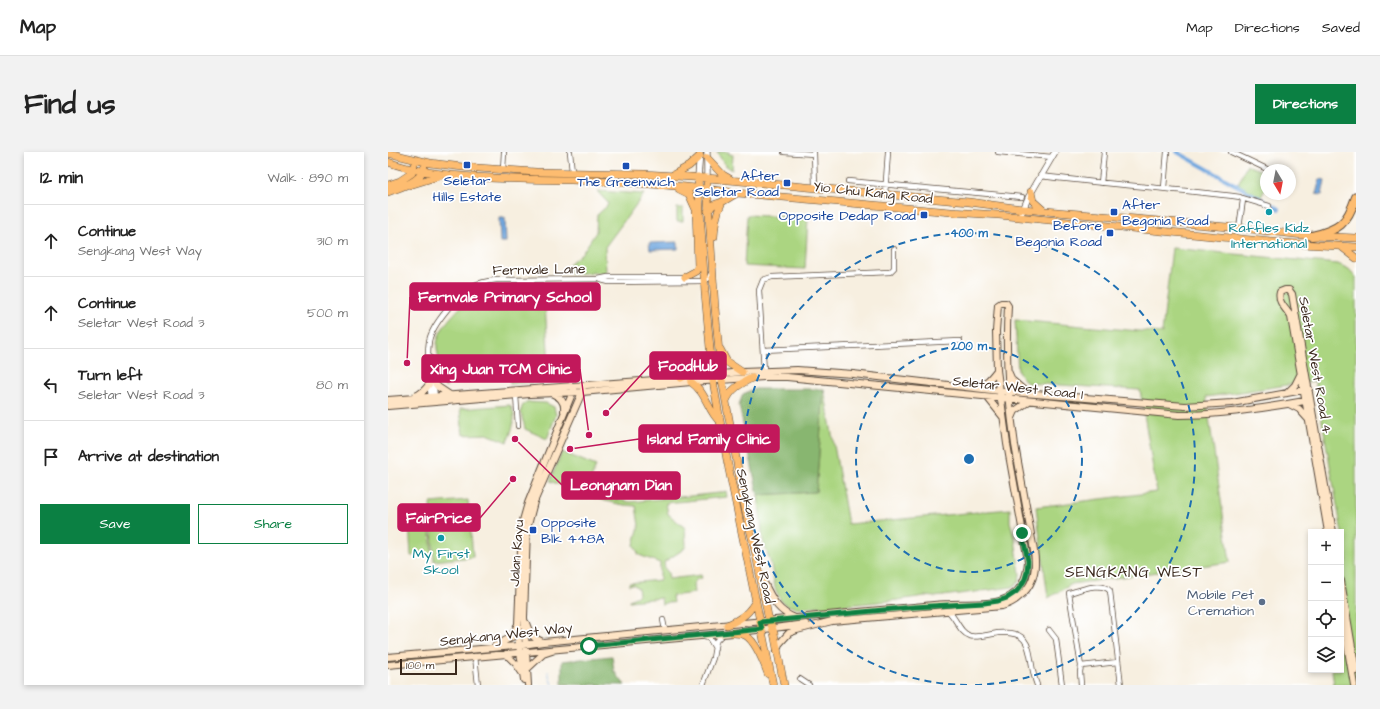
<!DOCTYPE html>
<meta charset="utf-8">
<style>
body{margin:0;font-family:"Architects Daughter",sans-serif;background:#f2f2f2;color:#222}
.controls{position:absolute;right:12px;bottom:12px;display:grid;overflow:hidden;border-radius:0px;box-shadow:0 2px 6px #0003}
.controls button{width:36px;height:36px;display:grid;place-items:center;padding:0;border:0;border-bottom:1px solid #e0e0e0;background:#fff;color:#222;font:20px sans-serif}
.compass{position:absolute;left:872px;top:12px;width:36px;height:36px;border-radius:50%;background:#fff;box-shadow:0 2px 6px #0003;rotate:170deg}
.scale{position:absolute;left:12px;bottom:10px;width:57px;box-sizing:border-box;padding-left:4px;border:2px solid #3b2a1e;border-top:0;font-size:11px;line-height:14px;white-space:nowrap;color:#3b2a1e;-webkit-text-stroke:3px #fff;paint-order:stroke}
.stop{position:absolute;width:12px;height:12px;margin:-9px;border:3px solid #0b8043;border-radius:50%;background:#fff}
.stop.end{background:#0b8043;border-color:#fff;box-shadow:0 1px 4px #0008}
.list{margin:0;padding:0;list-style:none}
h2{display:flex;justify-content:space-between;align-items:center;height:52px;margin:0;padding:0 16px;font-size:17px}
h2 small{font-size:13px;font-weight:400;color:#767676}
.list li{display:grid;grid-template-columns:26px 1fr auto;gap:12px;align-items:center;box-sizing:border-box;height:72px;padding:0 16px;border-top:1px solid #e0e0e0}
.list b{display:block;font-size:15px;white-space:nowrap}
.list p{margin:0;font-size:13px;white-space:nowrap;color:#767676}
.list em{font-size:13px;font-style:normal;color:#767676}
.actions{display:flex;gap:8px;padding:12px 16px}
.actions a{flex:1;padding:9px 0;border:1px solid #0b8043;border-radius:0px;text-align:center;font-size:14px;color:#0b8043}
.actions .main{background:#0b8043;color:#fff}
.icon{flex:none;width:22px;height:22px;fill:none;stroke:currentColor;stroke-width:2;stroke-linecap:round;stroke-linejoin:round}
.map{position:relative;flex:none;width:968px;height:533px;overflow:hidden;border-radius:0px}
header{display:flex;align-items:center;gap:24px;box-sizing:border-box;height:56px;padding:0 20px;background:#fff;border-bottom:1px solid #e0e0e0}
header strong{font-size:19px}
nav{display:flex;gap:22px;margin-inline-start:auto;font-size:14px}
.intro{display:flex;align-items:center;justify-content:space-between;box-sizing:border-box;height:96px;padding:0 24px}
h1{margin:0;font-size:28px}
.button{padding:10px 18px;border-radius:0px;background:#0b8043;color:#fff;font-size:14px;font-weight:700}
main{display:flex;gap:24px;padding:0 24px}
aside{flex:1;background:#fff;border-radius:0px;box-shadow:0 2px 6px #0003}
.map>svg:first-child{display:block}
.green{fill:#abd581;stroke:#738050}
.forest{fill:#88b66f;stroke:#627046}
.water{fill:#71a7df;stroke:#56687e}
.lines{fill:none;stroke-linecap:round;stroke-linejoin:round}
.stream{stroke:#71a7df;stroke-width:1}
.canal{stroke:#71a7df;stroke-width:4}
.minor-casing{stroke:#57483b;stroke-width:6}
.tertiary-casing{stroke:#57483b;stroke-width:7}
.secondary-casing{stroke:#57483b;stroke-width:8}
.primary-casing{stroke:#57483b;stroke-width:8}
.motorway-casing{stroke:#57483b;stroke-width:10}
.minor{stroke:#fff;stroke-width:4.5}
.tertiary{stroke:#fff;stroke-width:5.5}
.secondary{stroke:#fee4c5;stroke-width:6}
.primary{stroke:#fdbc6f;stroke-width:7}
.motorway{stroke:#fdbc6f;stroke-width:8}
.route{stroke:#0b8043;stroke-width:5}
.ring{fill:none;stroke:#1f6fb2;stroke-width:2;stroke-dasharray:7 5}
.transit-dot{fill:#1a4fb4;stroke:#fff;stroke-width:1.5}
.culture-dot{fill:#0f9aa8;stroke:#fff;stroke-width:1.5}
.service-dot{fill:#5c6f8a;stroke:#fff;stroke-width:1.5}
.labels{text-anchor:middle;stroke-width:3.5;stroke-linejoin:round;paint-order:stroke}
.transit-label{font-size:14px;fill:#164399;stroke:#fff;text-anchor:end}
.street-label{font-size:14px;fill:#3b2a1e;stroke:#fff}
.culture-label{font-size:14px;fill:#0d838f;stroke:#fff}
.service-label{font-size:14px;fill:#4e5e75;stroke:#fff;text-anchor:end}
.neighbourhood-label{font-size:15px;letter-spacing:1px;fill:#3b2a1e;stroke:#fff}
.centre{fill:#1f6fb2;stroke:#fff;stroke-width:2}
.ring-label{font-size:12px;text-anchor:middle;font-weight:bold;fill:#1f6fb2;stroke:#fff;stroke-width:3.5;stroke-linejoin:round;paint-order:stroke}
.leader{fill:none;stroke:#c2185b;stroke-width:1.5}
.callout-dot{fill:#c2185b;stroke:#fff;stroke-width:1.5}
.callout{fill:#c2185b;stroke:#c2185b;stroke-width:1.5}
.callout-label{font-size:15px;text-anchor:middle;font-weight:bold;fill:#fff}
</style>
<header>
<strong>Map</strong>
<nav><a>Map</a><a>Directions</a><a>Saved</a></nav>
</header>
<div class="intro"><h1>Find us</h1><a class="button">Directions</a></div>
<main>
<aside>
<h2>12 min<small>Walk · 890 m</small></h2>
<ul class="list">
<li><svg class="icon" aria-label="ahead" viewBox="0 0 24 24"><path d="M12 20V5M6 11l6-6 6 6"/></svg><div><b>Continue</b><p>Sengkang West Way</p></div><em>310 m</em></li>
<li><svg class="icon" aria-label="ahead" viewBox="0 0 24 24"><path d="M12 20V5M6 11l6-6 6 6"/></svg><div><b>Continue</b><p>Seletar West Road 3</p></div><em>500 m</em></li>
<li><svg class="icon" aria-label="left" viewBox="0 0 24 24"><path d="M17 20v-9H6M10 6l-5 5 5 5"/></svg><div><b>Turn left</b><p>Seletar West Road 3</p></div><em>80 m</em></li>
<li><svg class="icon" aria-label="arrive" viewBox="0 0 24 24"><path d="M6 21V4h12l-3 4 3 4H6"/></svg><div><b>Arrive at destination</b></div></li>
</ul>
<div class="actions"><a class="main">Save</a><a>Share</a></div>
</aside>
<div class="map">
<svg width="968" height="533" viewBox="0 0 968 533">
<rect width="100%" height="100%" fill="#fff"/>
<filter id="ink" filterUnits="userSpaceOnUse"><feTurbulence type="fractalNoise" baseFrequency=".025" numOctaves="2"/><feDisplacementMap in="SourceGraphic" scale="8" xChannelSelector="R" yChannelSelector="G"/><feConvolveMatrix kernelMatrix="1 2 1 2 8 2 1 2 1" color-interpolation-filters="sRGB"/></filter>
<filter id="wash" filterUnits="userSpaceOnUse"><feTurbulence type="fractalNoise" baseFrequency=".012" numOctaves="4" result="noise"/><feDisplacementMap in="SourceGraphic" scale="16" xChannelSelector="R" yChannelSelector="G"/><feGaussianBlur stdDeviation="0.9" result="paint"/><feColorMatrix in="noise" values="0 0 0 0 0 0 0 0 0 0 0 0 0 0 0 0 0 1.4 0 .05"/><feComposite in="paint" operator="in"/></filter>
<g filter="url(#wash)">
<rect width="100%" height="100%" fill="#f7efe0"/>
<!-- green -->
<path class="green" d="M 329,0 L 341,0 L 341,2 L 345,3 L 344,18 L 336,12 Z
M 859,13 L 878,21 L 878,35 L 873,45 L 850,32 Z
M 209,39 L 256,42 L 217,95 L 218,122 L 206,120 L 183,122 L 181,112 L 195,100 L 208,80 L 209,63 L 219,54 L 220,51 Z
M 289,56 L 295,56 L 295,69 L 289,69 Z
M 359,63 L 420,66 L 417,117 L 356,114 Z
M 784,96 L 950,112 L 961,117 L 968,125 L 968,533 L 946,533 L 944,518 L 953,518 L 953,410 L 959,409 L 927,229 L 818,245 L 842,410 L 684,432 L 660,446 L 648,355 L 769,340 L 752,238 L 639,231 L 630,220 L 627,168 L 774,181 Z
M 112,136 L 156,137 L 162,229 L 122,232 L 120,207 L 56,212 L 58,236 L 53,231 L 51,225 L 53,224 C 52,215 50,205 49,196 C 48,176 69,160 81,146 C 91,138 100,137 112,136 Z
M 436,237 L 460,372 L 622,357 L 622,370 L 627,387 L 632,422 L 631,430 L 624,435 L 587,440 L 546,445 L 537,444 L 510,448 L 432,456 L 432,454 L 408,456 L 399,453 L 393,449 L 387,436 L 383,412 L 375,389 L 370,343 L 428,340 Z
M 139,250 L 158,251 L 166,255 L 168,263 L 159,287 L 137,277 C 136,268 128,256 139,250 Z
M 122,253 C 130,264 124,279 119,290 L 99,282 L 75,283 L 72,257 Z
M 174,300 L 208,314 L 199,337 L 224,347 L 242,350 L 332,341 L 338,339 L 339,345 L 278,351 L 280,362 L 297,376 L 298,393 L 296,397 L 276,410 L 277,417 L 280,420 L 281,427 L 313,423 L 314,426 L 309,427 L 305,432 L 306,441 L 284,444 L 285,451 C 281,450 277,450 274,453 L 273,446 L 241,449 L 241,448 L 244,447 L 247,445 L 248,445 L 251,442 L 250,436 L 245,432 L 241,433 L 241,431 L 272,428 L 272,411 L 251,403 L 246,393 L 251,374 L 248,354 C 219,353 188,339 162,329 Z
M 80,348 L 85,405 L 46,409 L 42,351 Z
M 41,367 L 44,402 L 23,404 L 21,369 Z"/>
<!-- forest -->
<path class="forest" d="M 367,237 L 436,237 L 428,340 L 370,343 L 351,253 L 355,242 Z
M 224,504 L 226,519 L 237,533 L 174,532 L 174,509 Z"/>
<!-- water -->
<path class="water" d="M 932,27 L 937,28 L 934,43 L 928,42 Z
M 111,66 L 117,66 L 118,90 L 112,90 Z
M 290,90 L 290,97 L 262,98 L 261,91 Z"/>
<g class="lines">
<!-- stream -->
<path class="stream" d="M 160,520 L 163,530 L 165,533"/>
<!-- canal -->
<path class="canal" d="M 789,0 L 891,57"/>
</g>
</g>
<g filter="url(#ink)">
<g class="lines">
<defs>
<path id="minor" d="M 182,0 L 184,20
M 396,0 L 426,2
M 426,0 L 427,35
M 610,0 L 664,5
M 843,0 L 881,18
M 115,18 L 116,0
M 652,24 C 719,32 786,37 852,45 L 855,48 L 851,76
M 460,29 L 634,45
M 713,31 L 716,0
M 776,36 L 779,0
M 497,43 L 500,0
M 854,46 L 881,54
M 213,128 L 221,130 L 317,129 L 321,126 L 323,121
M 375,198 L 572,189
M 41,204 L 44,208 L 47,248
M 376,219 L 371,138 L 375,128 L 384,125 L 502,120 L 506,116 L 506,97
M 128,243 L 130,274
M 43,248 C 42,229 38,208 41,189 C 44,173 71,140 87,133 C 93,130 100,129 108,128 L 210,127 L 220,125 L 297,125
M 560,459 C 569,467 571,480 582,484 C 589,486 603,482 610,481 C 650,477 638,507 649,533
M 275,468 L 277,478
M 661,478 L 668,487 L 674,533
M 316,485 L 321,486 L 327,496
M 87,504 L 90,533
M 693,514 L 730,510
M 412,527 L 421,533
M 315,533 L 325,506 L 328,489 L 335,482
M 693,533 L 692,520 L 693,514 L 681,441 C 692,438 714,429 722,439 L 733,533"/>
<path id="tertiary" d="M 319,0 L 319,26
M 310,25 L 312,0
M 632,65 L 640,46 L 667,0"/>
<path id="secondary" d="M 620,219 L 624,228 L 639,241
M 45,229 L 50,235 L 62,243
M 587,236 C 598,232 603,226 609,218
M 899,241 L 907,233 L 913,221
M 165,242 C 173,245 177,251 176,259
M 27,244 C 34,242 38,237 42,231
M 599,245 L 615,265
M 0,248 L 293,226 L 354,220 L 409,218 L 465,222 L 612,239 L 797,254 L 844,251 L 921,237
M 901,252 L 911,257 L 920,267
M 0,254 L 142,242 L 194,240 L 303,230 L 376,225 L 399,225 L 791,263 C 835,263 879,256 922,248
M 624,266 L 627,259 L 641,249
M 940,380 L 903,165 C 899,157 889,151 892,140 L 897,138 L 901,138 L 904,142 L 945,380
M 374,427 C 384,445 387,458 407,466
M 953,429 L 968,519
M 953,458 L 966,533
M 138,471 C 141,480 144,486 153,489
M 107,494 L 124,485 L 129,474
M 118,502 L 128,512 L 135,522
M 0,505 L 128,494 L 155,490 C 278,479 402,466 526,455 C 538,454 550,452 562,452 C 579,451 604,454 619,446 C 634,439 639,424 640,409 L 619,292 L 609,218 L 608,179 L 610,153 L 613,151 L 618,151 L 620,154 C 617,201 620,246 627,293 C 632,322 638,352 643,382 C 645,395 649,408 646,421 C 643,437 629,450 614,454 L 444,469 L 409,478 L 401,481 L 391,492 L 389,498
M 0,513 L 345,481 L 418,472
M 139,517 L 155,502 L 164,499
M 136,528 L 131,493 L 130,472 L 134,372 L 140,351 L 186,237
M 140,533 L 136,465 L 139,377 L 146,350 L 195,238"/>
<path id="primary" d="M 0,1 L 42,11 L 75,15 L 148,20 L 256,22 L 319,26 L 581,50 L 635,57 L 862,77 L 924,84 L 968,86
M 319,6 L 335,23 L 342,27
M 0,10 C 27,20 58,23 86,25 C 119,27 151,28 183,28 C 238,30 294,33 349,41 L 563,60 L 611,63 L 895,91 L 968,95
M 283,24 L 301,14 L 312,4
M 310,25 L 317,141 L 325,229 L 339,308 L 385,533
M 319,32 L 327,156 L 333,222 L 357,356 L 368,403 L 380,464 L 386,481 L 396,533
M 0,33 L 12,29 L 24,21 L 26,13
M 22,33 L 54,23
M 291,37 L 301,42 L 310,62
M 0,40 C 13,35 31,31 36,16
M 643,40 L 645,49 L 655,58
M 320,59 L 325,53 L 334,50 L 349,41
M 326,85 C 327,72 328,62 334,50
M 954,95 L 968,106
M 297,125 L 308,119 L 310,115 L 308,59
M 332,197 L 339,210 L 354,220
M 293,226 C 304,219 315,214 322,203
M 303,230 C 319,241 319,258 332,270
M 338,249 C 343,237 352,232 364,226
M 339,473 C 352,468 362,461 368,448
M 345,481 C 349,481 354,482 357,483 C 368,489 376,511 380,522"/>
<path id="motorway" d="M 924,84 C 951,78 959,72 968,45"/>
</defs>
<!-- minor casing -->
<use href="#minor" class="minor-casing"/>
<!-- tertiary casing -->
<use href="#tertiary" class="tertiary-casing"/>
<!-- secondary casing -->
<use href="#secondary" class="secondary-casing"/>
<!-- primary casing -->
<use href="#primary" class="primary-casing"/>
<!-- motorway casing -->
<use href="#motorway" class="motorway-casing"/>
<!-- minor -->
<use href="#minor" class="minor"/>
<!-- tertiary -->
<use href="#tertiary" class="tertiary"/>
<!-- secondary -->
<use href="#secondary" class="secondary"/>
<!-- primary -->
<use href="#primary" class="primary"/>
<!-- motorway -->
<use href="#motorway" class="motorway"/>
</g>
</g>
<g class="lines" filter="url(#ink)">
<!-- route -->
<path class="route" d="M 201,494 L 374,477 L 372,470 L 526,455 L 596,451 L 610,449 L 619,446 L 628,440 L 633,434 L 637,427 L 639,420 L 640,409 L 634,381"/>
</g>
<!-- distance rings -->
<g class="ring">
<circle cx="581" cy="307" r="113"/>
<path d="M579 533A226 226 0 1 1 583 533"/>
</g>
<!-- markers -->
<g class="transit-dot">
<rect x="75" y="9" width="8" height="8" rx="2"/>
<rect x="234" y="10" width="8" height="8" rx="2"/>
<rect x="395" y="27" width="8" height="8" rx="2"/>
<rect x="722" y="56" width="8" height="8" rx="2"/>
<rect x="532" y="59" width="8" height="8" rx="2"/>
<rect x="718" y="77" width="8" height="8" rx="2"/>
<rect x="141" y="374" width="8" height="8" rx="2"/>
</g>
<g class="culture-dot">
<circle cx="881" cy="60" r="4"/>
<circle cx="53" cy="386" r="4"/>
</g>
<circle class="service-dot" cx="874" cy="450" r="4"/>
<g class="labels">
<!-- transit labels -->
<g class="transit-label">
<text x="391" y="28">After<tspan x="391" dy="16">Seletar Road</tspan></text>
<text x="79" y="33" text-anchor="middle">Seletar<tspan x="79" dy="16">Hills Estate</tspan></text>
<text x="238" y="34" text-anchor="middle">The Greenwich</text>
<text x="734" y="57" text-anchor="start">After<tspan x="734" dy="16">Begonia Road</tspan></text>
<text x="528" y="68">Opposite Dedap Road</text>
<text x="714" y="78">Before<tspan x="714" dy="16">Begonia Road</tspan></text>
<text x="153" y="375" text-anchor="start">Opposite<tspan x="153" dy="16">Blk 448A</tspan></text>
</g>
<!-- street labels -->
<g class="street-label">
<text transform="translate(485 40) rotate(6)" y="5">Yio Chu Kang Road</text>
<text transform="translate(151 117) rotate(-1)" y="5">Fernvale Lane</text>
<text transform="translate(928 213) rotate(80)" y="5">Seletar West Road 4</text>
<text transform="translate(630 235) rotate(6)" y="5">Seletar West Road 1</text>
<text transform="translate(368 384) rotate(78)" y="5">Sengkang West Road</text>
<text transform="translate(128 401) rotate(-86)" y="5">Jalan Kayu</text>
<text transform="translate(118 482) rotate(-6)" y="5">Sengkang West Way</text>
</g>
<!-- culture labels -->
<g class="culture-label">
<text x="881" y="80">Raffles Kidz<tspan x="881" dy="16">International</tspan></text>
<text x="53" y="406">My First<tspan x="53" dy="16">Skool</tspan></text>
</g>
<!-- service labels -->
<g class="service-label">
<text x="866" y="447">Mobile Pet<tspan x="866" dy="16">Cremation</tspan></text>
</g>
<!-- neighbourhood labels -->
<g class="neighbourhood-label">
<text x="746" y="425">SENGKANG WEST</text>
</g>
</g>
<circle cx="581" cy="307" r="6" class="centre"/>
<g class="ring-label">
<text x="581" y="85">400 m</text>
<text x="581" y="198">200 m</text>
</g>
<!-- callouts -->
<path class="leader" d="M19 211L22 145M218 261L262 213M201 283L192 217M182 297L251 287M127 287L174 333M125 327L92 366"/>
<g class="callout-dot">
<circle cx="19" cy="211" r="4"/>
<circle cx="218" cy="261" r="4"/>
<circle cx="201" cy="283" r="4"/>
<circle cx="182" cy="297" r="4"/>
<circle cx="127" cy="287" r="4"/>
<circle cx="125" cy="327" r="4"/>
</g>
<g class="callout">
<rect x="22" y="131" width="190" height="27" rx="4"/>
<rect x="262" y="200" width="76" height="27" rx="4"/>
<rect x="34" y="203" width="158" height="27" rx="4"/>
<rect x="251" y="273" width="140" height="27" rx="4"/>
<rect x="174" y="320" width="118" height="27" rx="4"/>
<rect x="10" y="352" width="82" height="27" rx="4"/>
</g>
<g class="callout-label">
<text x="117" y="150">Fernvale Primary School</text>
<text x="300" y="219">FoodHub</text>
<text x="113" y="222">Xing Juan TCM Clinic</text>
<text x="321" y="292">Island Family Clinic</text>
<text x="233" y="338">Leongnam Dian</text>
<text x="51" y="371">FairPrice</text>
</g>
</svg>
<div class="controls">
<button>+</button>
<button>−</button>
<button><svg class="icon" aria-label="locate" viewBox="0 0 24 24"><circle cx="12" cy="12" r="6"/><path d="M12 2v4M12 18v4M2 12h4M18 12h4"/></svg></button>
<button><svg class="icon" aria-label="layers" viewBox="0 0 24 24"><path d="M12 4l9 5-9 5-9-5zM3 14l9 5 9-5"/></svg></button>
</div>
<svg class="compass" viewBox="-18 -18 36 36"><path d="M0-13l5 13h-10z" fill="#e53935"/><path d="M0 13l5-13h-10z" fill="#767676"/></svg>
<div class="scale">100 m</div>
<div class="stop" style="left:201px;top:494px"></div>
<div class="stop end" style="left:634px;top:381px"></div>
</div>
</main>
